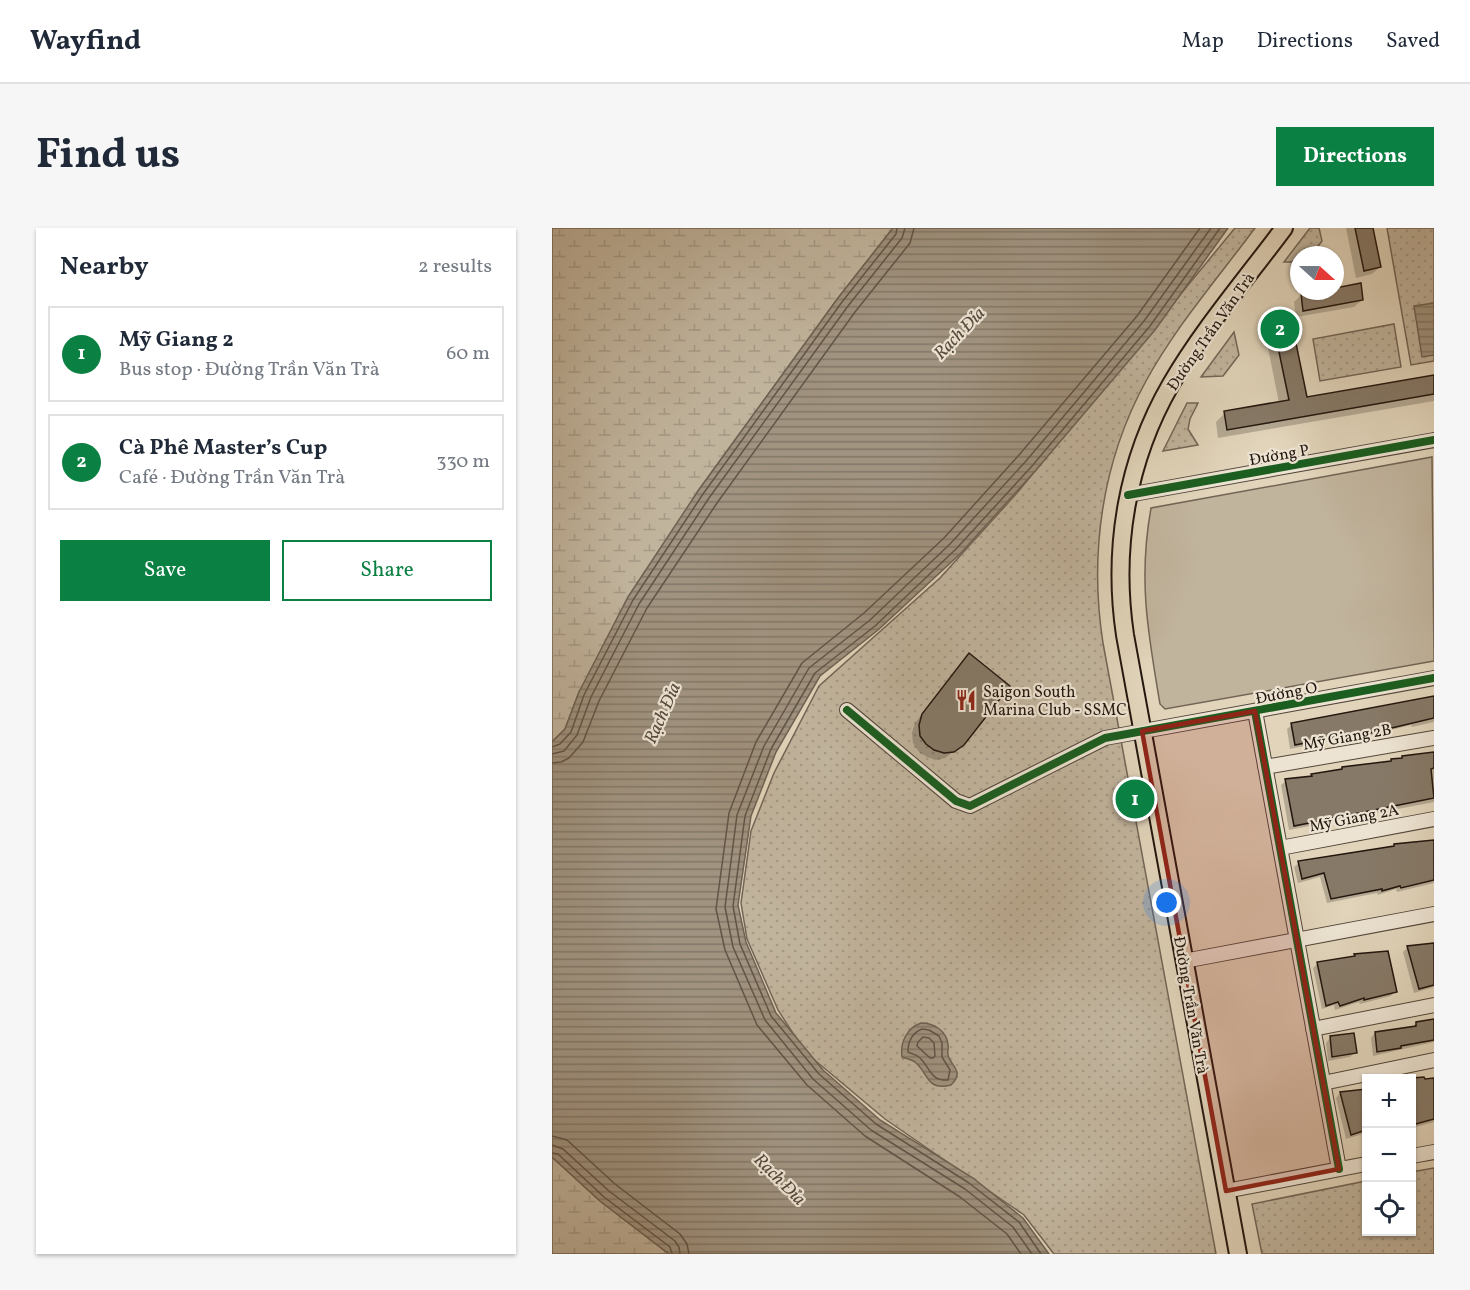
<!DOCTYPE html>
<meta charset="utf-8">
<style>
body{margin:0;font-family:Vollkorn,serif;background:#f6f6f7;color:#1f2937}
.controls{position:absolute;right:18px;bottom:18px;display:grid;overflow:hidden;border-radius:0px;box-shadow:0 2px 4px #0004}
.controls button{width:54px;height:54px;display:grid;place-items:center;padding:0;border:0;border-bottom:2px solid #e0e1e3;background:#fff;color:#1f2937;font:30px sans-serif}
.compass{position:absolute;left:738px;top:18px;width:54px;height:54px;border-radius:50%;background:#fff;box-shadow:0 2px 4px #0004;rotate:111deg}
.you{position:absolute;left:615px;top:675px;width:21px;height:21px;margin:-15px;border:4px solid #fff;border-radius:50%;background:#1a73e8;box-shadow:0 0 0 9px #1a73e833}
.badge{display:grid;place-items:center;width:39px;height:39px;border-radius:50%;background:#0b8043;color:#fff;font-size:20px;font-weight:700}
.pin{position:absolute;translate:-50% -50%;border:3px solid #fff;box-shadow:0 2px 6px #0006}
.list{margin:0;padding:0;list-style:none}
h2{display:flex;justify-content:space-between;align-items:center;height:78px;margin:0;padding:0 24px;font-size:26px}
h2 small{font-size:20px;font-weight:400;color:#747a83}
.list li{display:grid;grid-template-columns:39px 1fr auto;gap:18px;align-items:center;box-sizing:border-box;height:96px;margin:0 12px 12px;padding:0 12px;border:2px solid #e0e1e3;border-radius:0px}
.list b{display:block;font-size:22px;white-space:nowrap}
.list p{margin:0;font-size:20px;white-space:nowrap;color:#747a83}
.list em{font-size:20px;font-style:normal;color:#747a83}
.actions{display:flex;gap:12px;padding:18px 24px}
.actions a{flex:1;padding:14px 0;border:2px solid #0b8043;border-radius:0px;text-align:center;font-size:21px;color:#0b8043}
.actions .main{background:#0b8043;color:#fff}
.icon{flex:none;width:33px;height:33px;fill:none;stroke:currentColor;stroke-width:2;stroke-linecap:round;stroke-linejoin:round}
.map{position:relative;flex:none;width:882px;height:1026px;overflow:hidden;border-radius:0px}
header{display:flex;align-items:center;gap:36px;box-sizing:border-box;height:84px;padding:0 30px;background:#fff;border-bottom:2px solid #e0e1e3}
header strong{font-size:28px}
nav{display:flex;gap:33px;margin-inline-start:auto;font-size:21px}
.intro{display:flex;align-items:center;justify-content:space-between;box-sizing:border-box;height:144px;padding:0 36px}
h1{margin:0;font-size:42px}
.button{padding:15px 27px;border-radius:0px;background:#0b8043;color:#fff;font-size:21px;font-weight:700}
main{display:flex;gap:36px;padding:0 36px}
aside{flex:1;background:#fff;border-radius:0px;box-shadow:0 2px 4px #0004}
.map>svg:first-child{display:block}
.green{fill:#c1b49d;stroke:#726556;stroke-width:1.5}
.wetland{fill:url(#wetland-marsh);stroke:#726556;stroke-width:1.5}
.park{fill:url(#park-dots);stroke:#726556;stroke-width:1.5}
.water{fill:url(#water-rules);stroke:#6e6152;stroke-width:1.5}
.shadow{fill:#0003}
.lines{fill:none;stroke-linecap:round;stroke-linejoin:round}
.shore{stroke:#625447;stroke-width:1.5}
.building{fill:#867967;stroke:#23160e;stroke-width:1.5}
.minor-casing{stroke:#524639;stroke-width:16}
.major-casing{stroke:#23160e;stroke-width:20}
.minor{stroke:#ece3d2;stroke-width:14}
.major{stroke:#e1d4ba;stroke-width:16}
.cycleway-casing{stroke:#ece3d2;stroke-width:11}
.cycleway{stroke:#1b5e20;stroke-width:8}
.marked{fill:#8f2418;fill-opacity:0.2;stroke:#8f2418;stroke-width:4.5;stroke-linejoin:round}
.labels{text-anchor:middle;stroke-width:4.5;stroke-linejoin:round;paint-order:stroke}
.street-label{font-size:16px;fill:#23160e;stroke:#ece3d2}
.poi-label{font-size:16px;fill:#23160e;stroke:#ece3d2;text-anchor:start}
.water-label{font-size:18px;font-style:italic;fill:#55483c;stroke:#ece3d2}
</style>
<header>
<strong>Wayfind</strong>
<nav><a>Map</a><a>Directions</a><a>Saved</a></nav>
</header>
<div class="intro"><h1>Find us</h1><a class="button">Directions</a></div>
<main>
<aside>
<h2>Nearby<small>2 results</small></h2>
<ul class="list">
<li><span class="badge">1</span><div><b>Mỹ Giang 2</b><p>Bus stop · Đường Trần Văn Trà</p></div><em>60 m</em></li>
<li><span class="badge">2</span><div><b>Cà Phê Master’s Cup</b><p>Café · Đường Trần Văn Trà</p></div><em>330 m</em></li>
</ul>
<div class="actions"><a class="main">Save</a><a>Share</a></div>
</aside>
<div class="map">
<svg width="882" height="1026" viewBox="0 0 882 1026">
<defs>
<pattern id="wetland-marsh" width="20" height="14" patternUnits="userSpaceOnUse" patternTransform="scale(1.5)"><rect width="20" height="14" fill="#c1b49d"/><path d="M1 5h8M5 5V1M11 12h8M15 12V8" fill="none" stroke="#a69a86"/></pattern>
<pattern id="park-dots" width="8" height="8" patternUnits="userSpaceOnUse" patternTransform="scale(1.5)"><rect width="8" height="8" fill="#c1b49d"/><path d="M2 2h.1M6 6h.1" fill="none" stroke="#a69a86" stroke-width="1.8" stroke-linecap="round"/></pattern>
<pattern id="water-rules" width="6" height="5" patternUnits="userSpaceOnUse" patternTransform="scale(1.5)"><rect width="6" height="5" fill="#a09380"/><path d="M0 2.5h6" fill="none" stroke="#827767"/></pattern>
</defs>
<rect width="100%" height="100%" fill="#e1d4ba"/>
<filter id="stains"><feTurbulence type="fractalNoise" baseFrequency=".00333" numOctaves="4"/><feColorMatrix values="0 0 0 0 .2 0 0 0 0 .09 0 0 0 0 .02 0 0 0 .5 -.17"/></filter>
<radialGradient id="worn" r=".72"><stop offset=".6" stop-color="#630" stop-opacity="0"/><stop offset="1" stop-color="#630" stop-opacity=".3"/></radialGradient>
<!-- green -->
<path class="green" d="M 880,229 L 882,433 L 613,481 L 608,476 C 596,405 586,352 599,280 Z"/>
<!-- wetland -->
<path class="wetland" d="M 0,0 L 341,0 L 286,70 L 146,263 L 27,464 L 13,501 L 0,514 Z
M 0,929 L 48,973 L 117,1026 L 0,1026 Z"/>
<!-- park -->
<path class="park" d="M 683,0 L 703,0 C 666,50 624,98 594,153 C 550,233 537,326 551,415 L 664,1026 L 502,1026 L 472,987 L 333,891 L 253,824 L 226,782 L 195,711 L 189,675 L 199,603 L 222,545 L 267,458 L 388,350 L 465,265 Z
M 758,0 L 767,0 L 770,13 L 759,27 L 747,27 L 747,34 L 732,34 Z
M 835,0 L 882,0 L 882,133 L 859,137 Z
M 842,96 L 849,139 L 768,153 L 761,111 Z
M 682,104 L 687,127 L 671,148 L 649,149 Z
M 635,175 L 646,175 L 638,191 L 636,201 L 646,217 L 611,223 Z
M 882,940 L 882,1026 L 710,1026 L 700,976 L 814,953 L 814,1004 L 860,1004 L 860,944 Z"/>
<!-- water -->
<path class="water" d="M 341,0 L 676,0 L 603,102 L 484,242 L 408,326 L 326,402 L 268,448 L 224,524 L 199,588 L 186,677 L 194,714 L 224,785 L 271,842 L 328,892 L 421,950 L 471,990 L 497,1026 L 117,1026 L 48,973 L 0,929 L 0,514 L 13,501 L 27,464 L 76,369 L 146,263 L 286,70 Z
M 882,75 L 882,127 L 870,129 L 862,78 Z
M 369,795 C 382,795 395,803 396,817 C 397,821 395,824 396,827 C 399,839 413,843 399,857 C 374,863 377,846 364,835 C 360,831 355,831 350,829 C 348,814 355,800 369,795 Z"/>
<!-- shadow -->
<path class="shadow" d="M 794,0 L 820,0 L 828,39 L 820,46 L 804,50 Z
M 783,61 L 810,72 L 802,79 L 744,89 L 742,74 L 749,67 L 783,63 Z
M 722,96 L 754,170 L 882,149 L 882,173 L 666,210 L 664,194 L 673,185 L 727,175 L 713,105 Z
M 410,435 L 411,516 L 393,530 L 384,532 L 375,529 L 367,524 L 361,515 L 360,505 L 363,495 Z
M 882,470 L 882,494 L 860,499 L 859,497 L 806,510 L 805,508 L 794,512 L 793,510 L 738,521 L 735,501 L 740,497 Z
M 882,524 L 882,574 L 737,602 L 729,557 L 734,553 L 758,550 L 760,548 L 788,543 L 790,541 L 837,534 L 839,532 Z
M 882,613 L 882,655 L 845,664 L 844,661 L 826,667 L 825,665 L 775,675 L 768,649 L 746,655 L 742,639 L 747,635 Z
M 881,714 L 882,759 L 862,765 L 851,724 L 856,719 L 878,717 Z
M 835,725 L 843,763 L 839,768 L 808,776 L 807,774 L 783,782 L 782,777 L 770,781 L 761,740 L 765,736 L 800,730 L 803,728 Z
M 882,793 L 882,814 L 821,828 L 819,810 L 823,805 L 860,800 L 864,795 Z
M 778,810 L 803,824 L 798,829 L 776,833 L 774,815 Z
M 871,850 L 872,853 L 882,852 L 882,894 L 860,900 L 860,852 Z
M 814,862 L 814,905 L 794,911 L 784,870 L 788,865 Z"/>
<g class="lines">
<!-- shore -->
<path class="shore" d="M 0,519 L 8,516 L 19,504 L 32,467 L 81,372 L 151,266 L 290,74 L 344,6 L 345,0
M 0,526 L 12,523 L 25,507 L 39,469 L 87,376 L 157,270 L 296,78 L 350,10 L 353,0
M 0,535 L 9,534 L 17,530 L 31,514 L 47,473 L 95,380 L 165,275 L 303,84 L 358,15 L 362,0
M 370,801 L 377,802 L 387,808 L 390,815 L 390,829 L 398,842 L 396,852 C 379,853 379,842 369,831 C 366,827 360,826 356,824 C 356,814 360,805 370,801 Z
M 371,809 L 377,810 L 382,815 L 383,828 L 381,830 L 378,830 L 365,818 L 366,814 Z
M 0,908 L 15,912 L 63,956 L 128,1006 L 135,1016 L 137,1026
M 0,917 L 11,921 L 57,963 L 123,1013 L 127,1019 L 128,1026
M 0,925 L 6,926 L 52,969 L 118,1019 L 120,1026
M 469,1026 L 455,1006 L 408,969 L 313,908 L 255,857 L 205,797 L 173,722 L 164,681 L 177,585 L 204,514 L 250,435 L 312,385 L 392,310 L 467,227 L 585,88 L 648,0
M 480,1026 L 461,999 L 413,961 L 319,902 L 261,851 L 213,792 L 181,719 L 173,679 L 185,587 L 212,518 L 257,440 L 318,392 L 398,316 L 474,233 L 592,93 L 659,0
M 489,1026 L 467,994 L 417,955 L 324,896 L 267,846 L 219,788 L 188,716 L 181,678 L 193,588 L 219,521 L 263,445 L 323,398 L 404,321 L 480,238 L 598,98 L 668,0"/>
</g>
<!-- building -->
<path class="building" d="M 803,0 L 821,0 L 829,39 L 812,43 Z
M 809,55 L 811,72 L 751,83 L 749,65 L 783,63 L 783,60 Z
M 739,91 L 755,169 L 882,147 L 882,166 L 675,202 L 672,183 L 737,172 L 721,95 Z
M 417,425 L 458,458 L 412,517 L 402,524 L 392,525 L 382,522 L 374,516 L 368,508 L 367,497 L 370,486 Z
M 882,468 L 882,490 L 810,507 L 810,505 L 798,508 L 798,506 L 743,517 L 739,495 Z
M 882,524 L 882,540 L 879,541 L 882,570 L 742,598 L 733,551 L 760,548 L 759,546 L 790,541 L 790,539 L 839,533 L 839,531 L 850,530 L 850,528 Z
M 882,612 L 882,652 L 849,660 L 848,658 L 830,663 L 830,661 L 779,671 L 772,645 L 750,651 L 746,633 L 842,618 L 842,616 Z
M 882,715 L 882,757 L 867,761 L 855,718 Z
M 836,723 L 845,764 L 812,772 L 812,770 L 788,778 L 786,774 L 774,778 L 765,734 L 803,728 L 802,726 Z
M 882,791 L 882,812 L 849,818 L 849,820 L 825,824 L 823,804 L 864,798 L 864,794 Z
M 802,805 L 805,825 L 780,829 L 778,808 Z
M 872,849 L 873,851 L 882,850 L 882,891 L 860,897 L 860,850 Z
M 814,861 L 814,902 L 799,907 L 788,864 Z"/>
<g class="lines">
<defs>
<path id="minor" d="M 576,267 L 882,212
M 295,482 L 404,573 L 418,578 L 553,510 L 882,450
M 703,483 L 787,941
M 713,539 L 882,510
M 728,620 L 882,591
M 632,733 L 882,686
M 761,801 L 882,777
M 771,855 L 882,832
M 860,928 L 882,924
M 674,963 L 814,936"/>
<path id="major" d="M 686,1026 L 573,407 C 560,320 575,232 619,156 C 651,101 694,51 732,0"/>
</defs>
<!-- minor casing -->
<use href="#minor" class="minor-casing"/>
<!-- major casing -->
<use href="#major" class="major-casing"/>
<!-- minor -->
<use href="#minor" class="minor"/>
<!-- major -->
<use href="#major" class="major"/>
<defs>
<path id="cycleway" d="M 576,267 L 882,212
M 295,482 L 404,573 L 418,578 L 553,510 L 882,450
M 703,483 L 787,941"/>
</defs>
<!-- cycleway casing -->
<use href="#cycleway" class="cycleway-casing"/>
<!-- cycleway -->
<use href="#cycleway" class="cycleway"/>
</g>
<!-- marked area -->
<path class="marked" d="M 703,483 L 787,941 L 674,963 L 590,503 Z"/>
<!-- icons -->
<defs>
<symbol id="restaurant-bare" viewBox="-9 -9 18 18"><path d="M-5-6h1v4h1v-4h1v4h1v-4h1v5L-1.5 .5V6h-2V.5L-5-1ZM5-6V6H3V1.5H1.5Q1.5-4 5-6Z" fill="#8f2418" stroke="#ece3d2" stroke-width="2.5" paint-order="stroke"/></symbol>
</defs>
<g fill-rule="evenodd">
<use href="#restaurant-bare" x="399" y="457" width="30" height="30"/>
</g>
<g class="labels">
<!-- street labels -->
<g class="street-label">
<text transform="translate(658 103) rotate(-55)" y="6">Đường Trần Văn Trà</text>
<text transform="translate(727 226) rotate(-10)" y="6">Đường P</text>
<text transform="translate(734 464) rotate(-11)" y="6">Đường O</text>
<text transform="translate(795 508) rotate(-10)" y="6">Mỹ Giang 2B</text>
<text transform="translate(802 589) rotate(-11)" y="6">Mỹ Giang 2A</text>
<text transform="translate(640 777) rotate(80)" y="6">Đường Trần Văn Trà</text>
</g>
<!-- poi labels -->
<g class="poi-label">
<text x="431" y="469">Saigon South<tspan x="431" dy="18">Marina Club - SSMC</tspan></text>
</g>
<!-- water labels -->
<g class="water-label">
<text transform="translate(407 105) rotate(-46)" y="6">Rạch Đỉa</text>
<text transform="translate(110 485) rotate(-66)" y="6">Rạch Đỉa</text>
<text transform="translate(228 951) rotate(45)" y="6">Rạch Đỉa</text>
</g>
</g>
<rect width="100%" height="100%" filter="url(#stains)"/>
<rect width="100%" height="100%" fill="url(#worn)"/>
</svg>
<div class="controls">
<button>+</button>
<button>−</button>
<button><svg class="icon" aria-label="locate" viewBox="0 0 24 24"><circle cx="12" cy="12" r="6"/><path d="M12 2v4M12 18v4M2 12h4M18 12h4"/></svg></button>
</div>
<svg class="compass" viewBox="-18 -18 36 36"><path d="M0-13l5 13h-10z" fill="#e53935"/><path d="M0 13l5-13h-10z" fill="#747a83"/></svg>
<div class="you"></div>
<div class="pin badge" style="left:583px;top:571px">1</div>
<div class="pin badge" style="left:728px;top:101px">2</div>
</div>
</main>
